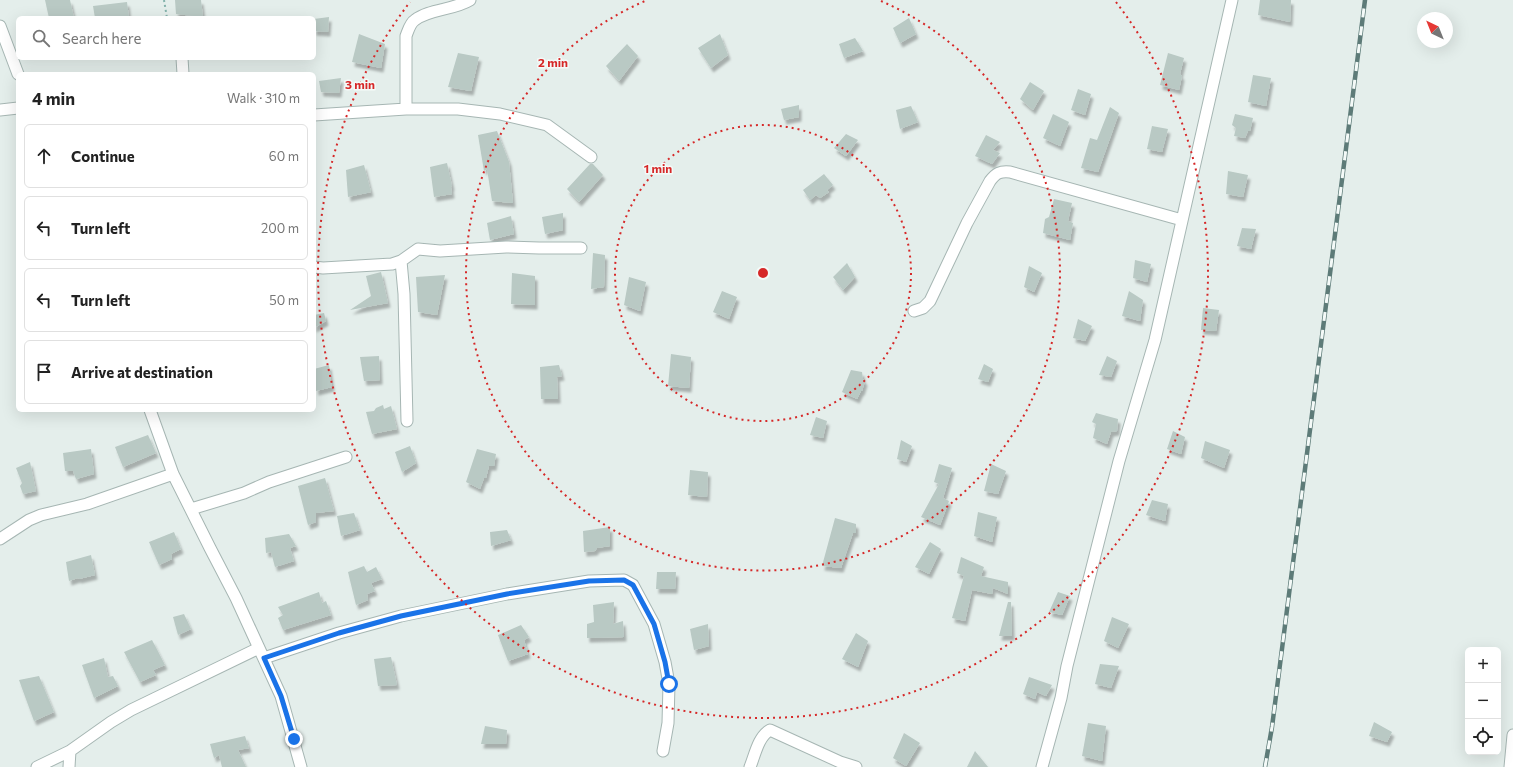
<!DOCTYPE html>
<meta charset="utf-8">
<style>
body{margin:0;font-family:Commissioner,sans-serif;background:#f2f2f2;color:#222}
.controls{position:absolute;right:12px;bottom:12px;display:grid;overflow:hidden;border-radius:6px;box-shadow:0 4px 16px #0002}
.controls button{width:36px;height:36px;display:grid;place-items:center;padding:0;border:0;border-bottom:1px solid #e0e0e0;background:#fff;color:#222;font:20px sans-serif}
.compass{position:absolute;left:1417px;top:12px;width:36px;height:36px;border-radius:50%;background:#fff;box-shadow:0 4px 16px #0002;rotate:317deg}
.stop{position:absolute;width:12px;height:12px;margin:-9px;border:3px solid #1a73e8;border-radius:50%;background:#fff}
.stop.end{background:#1a73e8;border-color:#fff;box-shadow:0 1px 4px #0008}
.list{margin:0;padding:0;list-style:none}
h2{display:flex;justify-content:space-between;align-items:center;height:52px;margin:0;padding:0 16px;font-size:17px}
h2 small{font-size:13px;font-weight:400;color:#767676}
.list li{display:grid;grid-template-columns:26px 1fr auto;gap:12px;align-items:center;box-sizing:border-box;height:64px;margin:0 8px 8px;padding:0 8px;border:1px solid #e0e0e0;border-radius:6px}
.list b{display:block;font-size:15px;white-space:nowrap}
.list em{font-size:13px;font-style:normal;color:#767676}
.icon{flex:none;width:22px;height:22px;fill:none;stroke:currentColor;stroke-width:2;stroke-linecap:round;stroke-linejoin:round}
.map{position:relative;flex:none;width:1513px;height:767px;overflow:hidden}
.search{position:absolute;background:#fff;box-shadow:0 4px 16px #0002;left:16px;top:16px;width:300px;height:44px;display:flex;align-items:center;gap:10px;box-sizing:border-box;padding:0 14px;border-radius:6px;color:#767676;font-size:15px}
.panel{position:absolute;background:#fff;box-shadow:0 4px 16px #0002;left:16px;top:72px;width:300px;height:340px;border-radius:6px}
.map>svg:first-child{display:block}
.building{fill:#b9c9c4;filter:url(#shadow)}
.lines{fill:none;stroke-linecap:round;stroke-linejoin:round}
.minor-casing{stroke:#a6b6b3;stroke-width:13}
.path{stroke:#83b2ab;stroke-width:2;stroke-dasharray:2 3;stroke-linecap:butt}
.minor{stroke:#fff;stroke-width:11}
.rail-casing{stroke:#5d7b78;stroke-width:4.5}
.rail{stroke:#f4faf8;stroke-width:3;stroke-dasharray:9;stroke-linecap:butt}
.route{stroke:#1a73e8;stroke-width:5}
.ring{fill:none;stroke:#d62828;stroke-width:2;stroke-dasharray:2 4}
.centre{fill:#d62828;stroke:#f4faf8;stroke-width:2}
.ring-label{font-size:12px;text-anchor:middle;font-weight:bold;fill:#d62828;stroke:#f4faf8;stroke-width:3;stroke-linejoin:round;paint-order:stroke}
</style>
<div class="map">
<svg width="1513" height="767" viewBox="0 0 1513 767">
<defs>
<filter id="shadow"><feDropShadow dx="2.5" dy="4.5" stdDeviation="1" flood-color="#0004"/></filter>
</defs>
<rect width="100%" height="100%" fill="#e4eeeb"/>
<!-- building -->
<path class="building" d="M 45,0 L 70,0 L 74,18 L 49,18 Z
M 175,0 L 201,0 L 203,17 L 176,14 Z
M 1260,0 L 1291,0 L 1290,22 L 1258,15 Z
M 127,2 L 129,18 L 95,18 L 93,6 Z
M 329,17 L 328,32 L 314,31 L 314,19 Z
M 909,18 L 916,34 L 900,43 L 893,28 Z
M 359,34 L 385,44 L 381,68 L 352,62 Z
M 720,34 L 728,55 L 711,68 L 698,48 Z
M 855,38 L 863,51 L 844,58 L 839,44 Z
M 627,44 L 638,56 L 619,81 L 606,66 Z
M 458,53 L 479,57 L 471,91 L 448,87 Z
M 1168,53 L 1184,58 L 1180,74 L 1182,76 L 1179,90 L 1160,85 Z
M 1253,75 L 1271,78 L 1266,106 L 1248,102 Z
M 341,78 L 339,93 L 321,92 L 319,81 Z
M 1030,82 L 1044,91 L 1033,110 L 1020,99 Z
M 1078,89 L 1091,94 L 1085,115 L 1071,110 Z
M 799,105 L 799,117 L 784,120 L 781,109 Z
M 911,106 L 918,122 L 900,129 L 896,110 Z
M 1110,107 L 1119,113 L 1098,172 L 1081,168 L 1090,138 L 1097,140 Z
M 1053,114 L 1069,122 L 1060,146 L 1043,138 Z
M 1235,114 L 1253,118 L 1250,131 L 1248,131 L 1245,138 L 1234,136 L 1236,128 L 1232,125 Z
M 1152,126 L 1168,129 L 1162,152 L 1147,149 Z
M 497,131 L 509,162 L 513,203 L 492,201 L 487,169 L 484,171 L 478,135 Z
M 846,134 L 858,140 L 846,156 L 834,148 Z
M 986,135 L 1000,142 L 993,150 L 1000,153 L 992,164 L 975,156 Z
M 447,163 L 452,186 L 451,187 L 452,194 L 434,197 L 430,167 Z
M 590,164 L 593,164 L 603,175 L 579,202 L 567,189 Z
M 364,165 L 371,192 L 348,197 L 346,170 Z
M 1228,171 L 1248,175 L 1243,197 L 1226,194 Z
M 824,174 L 833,185 L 827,190 L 829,192 L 820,198 L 816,195 L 810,200 L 803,190 Z
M 1054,199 L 1072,203 L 1068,221 L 1073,223 L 1070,240 L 1043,233 L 1045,219 L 1049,217 Z
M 563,213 L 563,230 L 545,234 L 542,217 Z
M 511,216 L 514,234 L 490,240 L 487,223 Z
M 1242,228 L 1256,229 L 1251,249 L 1237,246 Z
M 593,253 L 605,255 L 604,287 L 591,289 Z
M 1135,260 L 1151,264 L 1147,282 L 1133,278 Z
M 847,263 L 855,277 L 843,290 L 833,277 Z
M 1029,266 L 1042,273 L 1034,292 L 1024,287 Z
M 381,272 L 388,303 L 350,310 L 371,296 L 366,276 Z
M 512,273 L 535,276 L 535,305 L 511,304 Z
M 445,275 L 437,315 L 418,312 L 416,277 Z
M 629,277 L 646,282 L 640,311 L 624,305 Z
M 722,291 L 737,297 L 729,319 L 713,312 Z
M 1129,291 L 1143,300 L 1140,321 L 1122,316 Z
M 1203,308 L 1219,310 L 1216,331 L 1201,330 Z
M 324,313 L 326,321 L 314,328 L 314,315 Z
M 1078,319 L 1092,326 L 1085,341 L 1073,338 Z
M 671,354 L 691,357 L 689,388 L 668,386 Z
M 379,356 L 380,380 L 364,381 L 360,357 Z
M 1107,356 L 1117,361 L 1111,377 L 1099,375 Z
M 984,364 L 993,369 L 988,382 L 978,379 Z
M 329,365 L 332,387 L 316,391 L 314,369 Z
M 559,365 L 562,376 L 557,377 L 558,399 L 541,399 L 540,367 Z
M 851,370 L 862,372 L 863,379 L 865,381 L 862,391 L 861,391 L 857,399 L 842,392 Z
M 383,405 L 384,409 L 391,406 L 397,429 L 372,434 L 366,412 L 374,411 L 376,408 Z
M 1096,413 L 1118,419 L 1117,431 L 1111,432 L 1107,444 L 1093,438 L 1096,424 L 1092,422 Z
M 816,417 L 827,421 L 823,438 L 810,435 Z
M 1173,431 L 1185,437 L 1181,454 L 1167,449 Z
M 148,435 L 156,453 L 123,467 L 115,447 Z
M 901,440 L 912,446 L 906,462 L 897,459 Z
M 1205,441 L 1230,450 L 1224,468 L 1201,458 Z
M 410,446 L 416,463 L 402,472 L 395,452 Z
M 91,449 L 94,474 L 76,479 L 73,471 L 65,471 L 63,453 Z
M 477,449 L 496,454 L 494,466 L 489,466 L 486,478 L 484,478 L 480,489 L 466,482 Z
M 30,462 L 36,491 L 23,494 L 20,486 L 22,483 L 16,468 Z
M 939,464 L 952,468 L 943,498 L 949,501 L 940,525 L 921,517 L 939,484 L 934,482 Z
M 991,464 L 1006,471 L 998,494 L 984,491 Z
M 690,470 L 708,472 L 707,497 L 688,495 Z
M 325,478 L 334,511 L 316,513 L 316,522 L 308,525 L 298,486 Z
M 1152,500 L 1168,504 L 1165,521 L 1146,515 Z
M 978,512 L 997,517 L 992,542 L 974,536 Z
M 354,513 L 360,530 L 341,536 L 337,516 Z
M 835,518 L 856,524 L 856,533 L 853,533 L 841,568 L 822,566 Z
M 610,527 L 610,546 L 597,548 L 595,551 L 584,552 L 583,531 Z
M 507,530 L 511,540 L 491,546 L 490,532 Z
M 174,532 L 181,549 L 171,554 L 172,559 L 159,565 L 149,542 Z
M 289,534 L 296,546 L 290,548 L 294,561 L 275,567 L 271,552 L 266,553 L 265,538 Z
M 930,542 L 941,549 L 929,574 L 915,567 Z
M 91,555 L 95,575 L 79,579 L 78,578 L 69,581 L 66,562 Z
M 961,557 L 984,567 L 981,576 L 1008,582 L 1008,594 L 993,588 L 992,594 L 972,590 L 965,621 L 952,618 L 964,576 L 957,573 Z
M 364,566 L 367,572 L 376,567 L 382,579 L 371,583 L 375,591 L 367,594 L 368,600 L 356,605 L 348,572 Z
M 657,572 L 676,572 L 675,589 L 656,589 Z
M 319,592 L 322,603 L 326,601 L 331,615 L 283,630 L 278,618 L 283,615 L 278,607 Z
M 1058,592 L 1070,596 L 1062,615 L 1049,612 Z
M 614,602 L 613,624 L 623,621 L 624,637 L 587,638 L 587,624 L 594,622 L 593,605 Z
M 1008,602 L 1011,602 L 1012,636 L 999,636 Z
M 184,614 L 191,629 L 178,635 L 173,617 Z
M 1112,617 L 1129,624 L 1118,648 L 1104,641 Z
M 708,624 L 709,646 L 694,650 L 690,629 Z
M 521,625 L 529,637 L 524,640 L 528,654 L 508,661 L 498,635 Z
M 856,633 L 868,641 L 858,667 L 842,659 Z
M 152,640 L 165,665 L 153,670 L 156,675 L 140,682 L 124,652 Z
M 391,657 L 397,685 L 378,686 L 374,659 Z
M 104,658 L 108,677 L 113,676 L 118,686 L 94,698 L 82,665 Z
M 1100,664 L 1119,666 L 1111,688 L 1095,684 Z
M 39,676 L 54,712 L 34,721 L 19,680 Z
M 1029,677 L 1052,685 L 1046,696 L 1037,692 L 1035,699 L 1023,694 Z
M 1374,722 L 1392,732 L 1387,742 L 1369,736 Z
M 1088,723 L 1106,726 L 1102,761 L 1082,756 Z
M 485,726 L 507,730 L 506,744 L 481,744 Z
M 904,733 L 920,743 L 906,766 L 893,758 Z
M 245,736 L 249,748 L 238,750 L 246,767 L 222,767 L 219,755 L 214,758 L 210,744 Z
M 975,751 L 988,767 L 967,767 Z"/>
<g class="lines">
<defs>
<path id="minor" d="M 0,26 L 18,74
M 182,58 L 183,74
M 406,109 L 406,36 C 408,31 410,23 415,20 C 429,9 454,10 470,0
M 0,110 L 18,108
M 314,115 L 406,109 L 458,109 L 500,114 L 547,125 L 591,157
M 401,261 L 418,249 L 440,251 L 506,247 L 539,248 L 581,248
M 314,267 L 323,268 L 392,264 L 401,261 L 404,294 L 407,421
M 914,311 L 923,308 L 930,301 L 967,223 L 990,181 C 996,173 1000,171 1010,172 L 1182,220
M 150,410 L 173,474 L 210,548 L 236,598 L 281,696 L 301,767
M 191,509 L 244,493 L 269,482 L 346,457
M 0,539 L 29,520 L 41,515 L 87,504 L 173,474
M 264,658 L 339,633 L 401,616 L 507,594 L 589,581 L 624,580 L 633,585 L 654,624 L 665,662 L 669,684 L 668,723 L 663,751
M 37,767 L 70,751 L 111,722 L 131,710 L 259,648
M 69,767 L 70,751
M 750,767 C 755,755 758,737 770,730 L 840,762 L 856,767
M 1042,767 L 1061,698 L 1067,666 L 1119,461 L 1155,340 L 1232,0
M 1510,767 L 1513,735"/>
</defs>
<!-- minor casing -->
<use href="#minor" class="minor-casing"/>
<!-- path -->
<path class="path" d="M 164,0 L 167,18"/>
<!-- minor -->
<use href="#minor" class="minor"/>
<defs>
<path id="rail" d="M 1265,767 L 1272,727 L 1365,0"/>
</defs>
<!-- rail casing -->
<use href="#rail" class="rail-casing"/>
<!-- rail -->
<use href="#rail" class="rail"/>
</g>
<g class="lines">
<!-- route -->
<path class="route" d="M 294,739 L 281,696 L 264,658 L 339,633 L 401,616 L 507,594 L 589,581 L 624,580 L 633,585 L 654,624 L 665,662 L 669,684"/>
</g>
<!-- distance rings -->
<g class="ring">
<circle cx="763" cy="273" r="148"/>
<path d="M881 1A297 297 0 1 1 645 1"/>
<path d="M1116 2A445 445 0 1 1 410 2"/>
</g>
<circle cx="763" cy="273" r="6" class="centre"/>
<g class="ring-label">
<text x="553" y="67">2 min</text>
<text x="360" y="89">3 min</text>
<text x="658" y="173">1 min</text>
</g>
</svg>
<div class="controls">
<button>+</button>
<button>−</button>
<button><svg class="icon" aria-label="locate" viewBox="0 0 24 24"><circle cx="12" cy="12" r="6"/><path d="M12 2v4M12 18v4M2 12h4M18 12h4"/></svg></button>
</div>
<svg class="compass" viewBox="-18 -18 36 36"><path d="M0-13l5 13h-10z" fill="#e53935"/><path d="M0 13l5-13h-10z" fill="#767676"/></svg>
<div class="stop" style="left:669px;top:684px"></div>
<div class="stop end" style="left:294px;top:739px"></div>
<div class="search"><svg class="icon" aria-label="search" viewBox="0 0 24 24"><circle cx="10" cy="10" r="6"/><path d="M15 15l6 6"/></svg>Search here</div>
<section class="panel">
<h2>4 min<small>Walk · 310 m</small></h2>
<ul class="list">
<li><svg class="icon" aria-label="ahead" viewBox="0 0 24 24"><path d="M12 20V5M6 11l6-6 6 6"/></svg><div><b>Continue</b></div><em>60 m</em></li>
<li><svg class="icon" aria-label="left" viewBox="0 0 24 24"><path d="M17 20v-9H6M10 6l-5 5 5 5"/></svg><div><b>Turn left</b></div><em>200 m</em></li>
<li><svg class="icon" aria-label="left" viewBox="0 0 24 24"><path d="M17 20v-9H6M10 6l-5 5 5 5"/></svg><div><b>Turn left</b></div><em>50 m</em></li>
<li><svg class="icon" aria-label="arrive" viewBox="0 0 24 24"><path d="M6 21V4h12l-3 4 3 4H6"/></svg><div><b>Arrive at destination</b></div></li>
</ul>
</section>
</div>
